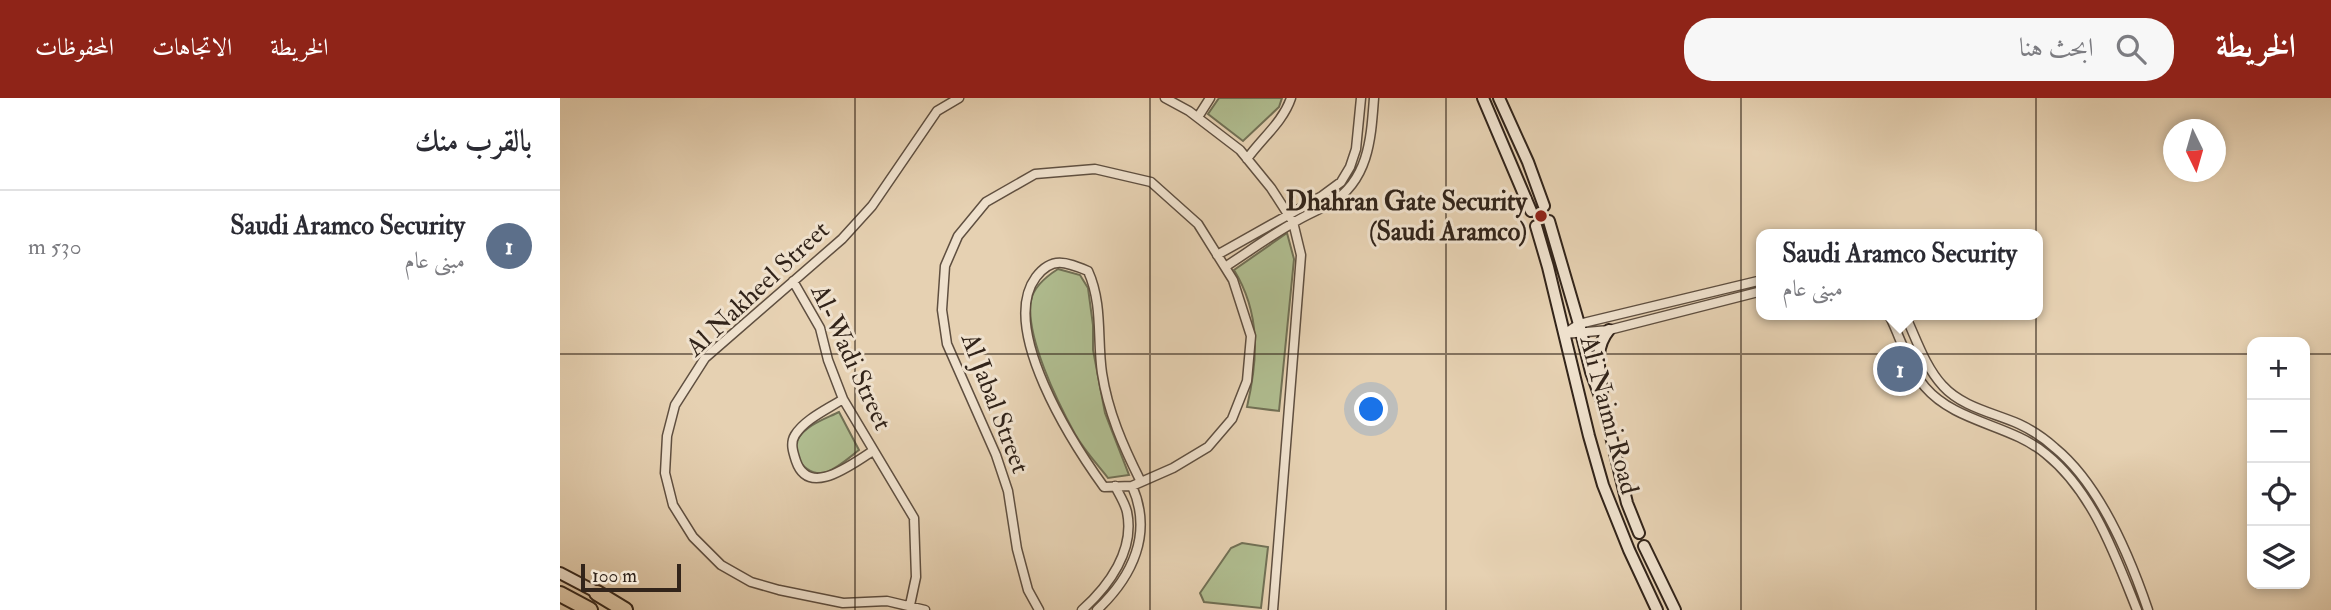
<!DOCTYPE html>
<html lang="ar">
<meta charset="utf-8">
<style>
body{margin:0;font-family:"IM FELL Double Pica",Amiri,serif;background:#f7f7f7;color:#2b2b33;direction:rtl}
.controls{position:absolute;right:21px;bottom:21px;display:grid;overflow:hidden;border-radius:14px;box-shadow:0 4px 10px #0003}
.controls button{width:63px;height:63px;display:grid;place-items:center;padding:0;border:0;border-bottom:2px solid #e1e1e2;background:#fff;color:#2b2b33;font:35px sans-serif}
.compass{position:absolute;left:1603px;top:21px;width:63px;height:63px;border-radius:50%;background:#fff;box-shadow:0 4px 10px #0003;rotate:175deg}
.scale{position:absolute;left:21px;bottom:18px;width:100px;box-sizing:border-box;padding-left:7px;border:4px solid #32241a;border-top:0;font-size:19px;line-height:24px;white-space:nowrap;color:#32241a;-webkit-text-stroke:5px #efe1cd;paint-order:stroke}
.you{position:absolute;left:812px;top:312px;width:24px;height:24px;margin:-18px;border:5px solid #fff;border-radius:50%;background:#1a73e8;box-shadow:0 0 0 10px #1a73e833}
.badge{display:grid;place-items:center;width:46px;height:46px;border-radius:50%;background:#8f2418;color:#fff;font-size:23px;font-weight:700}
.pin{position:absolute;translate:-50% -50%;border:4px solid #fff;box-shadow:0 2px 7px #0006}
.popup{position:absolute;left:1196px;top:131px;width:287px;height:91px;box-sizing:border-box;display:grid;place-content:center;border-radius:14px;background:#fff;filter:drop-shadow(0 2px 5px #0005);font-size:23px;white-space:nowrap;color:#7c7c81}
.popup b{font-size:26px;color:#2b2b33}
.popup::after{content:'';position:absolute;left:50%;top:100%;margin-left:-14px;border:14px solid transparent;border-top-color:#fff}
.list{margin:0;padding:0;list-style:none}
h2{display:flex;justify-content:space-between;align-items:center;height:91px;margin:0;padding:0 28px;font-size:30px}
h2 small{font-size:23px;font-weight:400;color:#7c7c81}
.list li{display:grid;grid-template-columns:46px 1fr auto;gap:21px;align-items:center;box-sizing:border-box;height:112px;padding:0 28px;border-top:2px solid #e1e1e2}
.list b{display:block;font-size:26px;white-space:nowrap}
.list p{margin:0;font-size:23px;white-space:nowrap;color:#7c7c81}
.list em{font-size:23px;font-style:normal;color:#7c7c81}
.icon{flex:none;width:38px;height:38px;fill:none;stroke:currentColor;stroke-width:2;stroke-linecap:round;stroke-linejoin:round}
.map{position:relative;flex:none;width:1771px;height:512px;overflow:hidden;direction:ltr}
header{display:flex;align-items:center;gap:42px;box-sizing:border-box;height:98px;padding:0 35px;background:#8f2418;color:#fff}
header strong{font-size:33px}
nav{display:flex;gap:38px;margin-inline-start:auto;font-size:24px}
.search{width:490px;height:63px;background:#f7f7f7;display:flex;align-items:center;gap:18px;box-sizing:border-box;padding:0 24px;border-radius:28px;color:#7c7c81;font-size:26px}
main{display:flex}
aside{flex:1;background:#fff}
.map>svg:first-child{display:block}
.green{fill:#b0bd90;stroke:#717055;stroke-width:2}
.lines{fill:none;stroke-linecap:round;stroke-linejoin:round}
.street-casing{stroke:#5f4f40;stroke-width:11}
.secondary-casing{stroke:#32241a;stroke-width:14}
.highway-casing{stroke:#32241a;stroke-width:18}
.street{stroke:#efe1cd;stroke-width:8}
.secondary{stroke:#efe1cd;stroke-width:10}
.highway{stroke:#e6d1b2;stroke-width:14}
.grid{fill:none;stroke:#32241a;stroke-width:2;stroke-opacity:0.55}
.poi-dot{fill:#8f2418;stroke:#efe1cd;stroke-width:2.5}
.labels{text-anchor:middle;stroke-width:6;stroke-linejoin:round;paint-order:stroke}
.poi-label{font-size:26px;font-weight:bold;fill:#32241a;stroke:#efe1cd;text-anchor:end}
.street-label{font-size:26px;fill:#32241a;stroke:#efe1cd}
</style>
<header>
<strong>الخريطة</strong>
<div class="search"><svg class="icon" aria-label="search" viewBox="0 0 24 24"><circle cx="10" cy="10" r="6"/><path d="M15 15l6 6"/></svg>ابحث هنا</div>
<nav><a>الخريطة</a><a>الاتجاهات</a><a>المحفوظات</a></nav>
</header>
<main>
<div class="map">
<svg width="1771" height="512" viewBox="0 0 1771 512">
<rect width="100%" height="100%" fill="#e6d1b2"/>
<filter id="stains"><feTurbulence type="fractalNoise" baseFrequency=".00286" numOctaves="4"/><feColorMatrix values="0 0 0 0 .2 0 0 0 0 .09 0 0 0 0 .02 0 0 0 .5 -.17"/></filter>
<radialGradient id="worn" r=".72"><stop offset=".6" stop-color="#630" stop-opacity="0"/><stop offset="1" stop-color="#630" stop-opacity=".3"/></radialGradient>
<!-- green -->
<path class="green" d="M 659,0 L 722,0 L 719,9 L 683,43 L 648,16 Z
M 727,135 L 734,161 L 719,313 L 687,309 C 698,261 701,216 674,172 Z
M 498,171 L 520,177 L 528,190 L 533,227 L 533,252 L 545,315 L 569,377 L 548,380 C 537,366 524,352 515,336 C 498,305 465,238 471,203 C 473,189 487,178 498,171 Z
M 279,314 L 299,352 C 290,359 278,370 267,374 C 249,381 228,358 238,341 C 246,327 265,321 279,314 Z
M 682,445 L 708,449 L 701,510 L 644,504 L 640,495 L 671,450 Z"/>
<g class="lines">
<defs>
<path id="street" d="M 605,0 L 629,13 L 680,52 L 711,90 L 733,124 L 741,157 L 713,512
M 638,19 L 650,0
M 687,61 C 702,40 723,24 731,0
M 657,157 L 762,98 L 781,84 L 790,69 L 796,51 L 801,0
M 665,169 C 688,154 710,138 733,125 C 745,117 759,112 771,105 C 809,82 811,40 814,0
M 233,183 L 260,230 L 268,262 L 283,301 L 354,420 L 356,479 L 350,507
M 1329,217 C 1341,240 1348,269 1365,289 C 1396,325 1450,326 1486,356 C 1533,394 1555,457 1577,512
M 1345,217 C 1356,240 1365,269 1383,288 C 1402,309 1434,315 1459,326 C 1472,332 1485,341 1495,350 C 1539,386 1570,459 1588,512
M 1004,236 L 1019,226 L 1202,182
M 1004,236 L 1049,232 L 1202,193
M 283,301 C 268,311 245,321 235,337 C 230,345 233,354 236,363 C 249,401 293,365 313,353
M 365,512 L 327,503 L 283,505 L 219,492 L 191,484 L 161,467 L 133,439 L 113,407 L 105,375 L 107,338 L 115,307 L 145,260 L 282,141 L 312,108 L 377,13 L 399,0
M 479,512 L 468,492 L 457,451 L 448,393 L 436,357 L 387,246 L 382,212 L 385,168 L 398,138 L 426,104 L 475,76 L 535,71 L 591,84 L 638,126 L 673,182 L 691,238 L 687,283 L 672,321 L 648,349 L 613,370 L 572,388 L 544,389 C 513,346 438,230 476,179 C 492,158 506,164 528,173 C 543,206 537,241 542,275 C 548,314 563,348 581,384
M 522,512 C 549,488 575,452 567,414 C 565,405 559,396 555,388
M 537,512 C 573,478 593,435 572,388"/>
<path id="secondary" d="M 923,0 L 971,113
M 939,0 L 968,64 L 984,108
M 989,123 L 1019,226 L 1031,274 L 1044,309 L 1067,405 L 1079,435
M 976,128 L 988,169 L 1029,338 L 1043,387 L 1069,452 L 1097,512
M 1042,293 C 1039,270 1034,250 1049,232
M 1084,448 L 1115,512
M 0,475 L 42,497"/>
<path id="highway" d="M 37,495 L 65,512
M 0,496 L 30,512"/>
</defs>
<!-- street casing -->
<use href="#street" class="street-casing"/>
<!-- secondary casing -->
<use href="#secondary" class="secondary-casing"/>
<!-- highway casing -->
<use href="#highway" class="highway-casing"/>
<!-- street -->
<use href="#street" class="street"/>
<!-- secondary -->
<use href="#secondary" class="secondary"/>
<!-- highway -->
<use href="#highway" class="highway"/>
</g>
<!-- grid -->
<path class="grid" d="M 295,0 L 295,512M 590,0 L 590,512M 886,0 L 886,512M 1181,0 L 1181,512M 1476,0 L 1476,512M 0,256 L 1692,256M 1745,256 L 1771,256"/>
<!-- markers -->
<circle class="poi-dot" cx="981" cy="118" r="7"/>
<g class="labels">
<!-- poi labels -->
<g class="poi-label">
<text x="967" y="112">Dhahran Gate Security<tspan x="967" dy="30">(Saudi Aramco)</tspan></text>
</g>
<!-- street labels -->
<g class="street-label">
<text transform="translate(197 190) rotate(-43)" y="9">Al Nakheel Street</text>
<text transform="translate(292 259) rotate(65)" y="9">Al-Wadi Street</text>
<text transform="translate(436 305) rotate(69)" y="9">Al Jabal Street</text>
<text transform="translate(1050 317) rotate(75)" y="9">Ali Naimi Road</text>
</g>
</g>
<rect width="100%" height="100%" filter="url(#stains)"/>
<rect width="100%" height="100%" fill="url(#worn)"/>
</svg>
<div class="controls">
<button>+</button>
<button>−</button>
<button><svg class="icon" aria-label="locate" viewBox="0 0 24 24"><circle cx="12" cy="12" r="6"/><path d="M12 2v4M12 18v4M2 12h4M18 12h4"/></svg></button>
<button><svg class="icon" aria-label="layers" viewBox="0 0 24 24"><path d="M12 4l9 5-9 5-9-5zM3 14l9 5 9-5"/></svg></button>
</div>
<svg class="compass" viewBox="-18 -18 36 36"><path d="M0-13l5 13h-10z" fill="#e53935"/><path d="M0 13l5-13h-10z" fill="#7c7c81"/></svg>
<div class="scale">100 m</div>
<div class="you"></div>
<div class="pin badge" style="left:1340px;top:271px;background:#5c6f8a">1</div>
<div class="popup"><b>Saudi Aramco Security</b>مبنى عام</div>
</div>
<aside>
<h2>بالقرب منك<small></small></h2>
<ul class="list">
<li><span class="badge" style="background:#5c6f8a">1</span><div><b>Saudi Aramco Security</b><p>مبنى عام</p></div><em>530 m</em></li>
</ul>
</aside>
</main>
